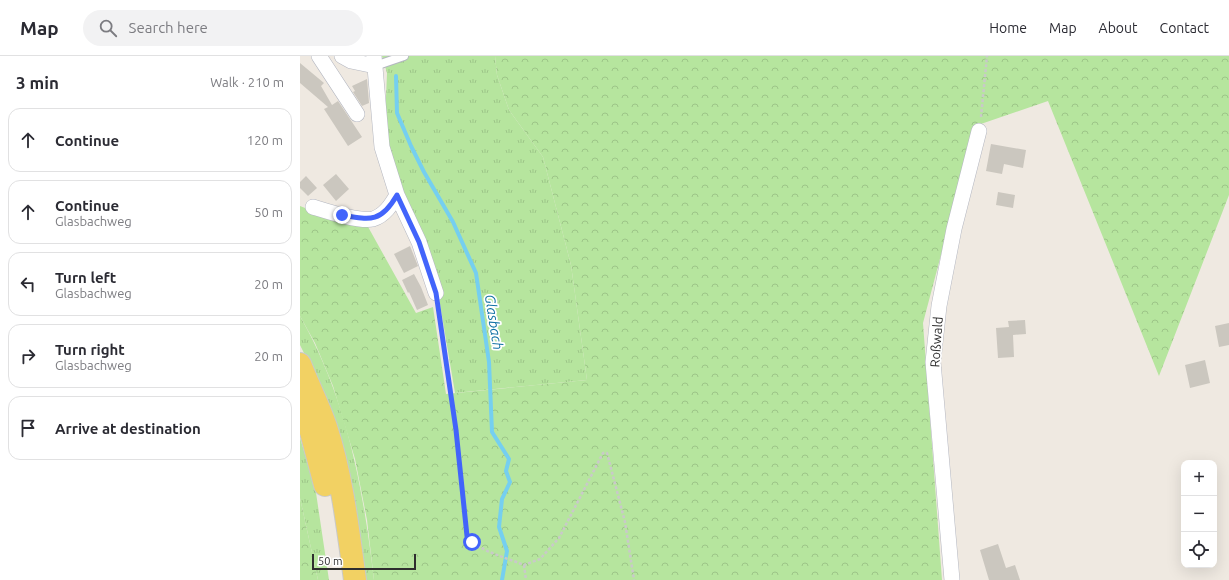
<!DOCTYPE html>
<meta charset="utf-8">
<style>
body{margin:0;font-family:Ubuntu,sans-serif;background:#f2f2f3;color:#2b2b33}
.controls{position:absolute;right:12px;bottom:12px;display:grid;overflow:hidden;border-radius:8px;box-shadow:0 4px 16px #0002}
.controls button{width:36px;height:36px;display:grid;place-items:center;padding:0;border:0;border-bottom:1px solid #e1e1e2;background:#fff;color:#2b2b33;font:20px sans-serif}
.scale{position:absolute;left:12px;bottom:10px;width:104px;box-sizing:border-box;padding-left:4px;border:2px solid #2e2e2e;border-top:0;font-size:11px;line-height:14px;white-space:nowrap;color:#2e2e2e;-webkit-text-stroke:3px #fff;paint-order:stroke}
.stop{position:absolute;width:12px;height:12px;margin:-9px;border:3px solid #4264fb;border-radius:50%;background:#fff}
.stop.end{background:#4264fb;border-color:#fff;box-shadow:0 1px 4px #0008}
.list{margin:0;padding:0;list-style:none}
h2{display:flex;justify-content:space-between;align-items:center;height:52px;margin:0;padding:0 16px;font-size:17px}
h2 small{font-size:13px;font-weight:400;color:#7c7c81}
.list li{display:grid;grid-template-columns:26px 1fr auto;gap:12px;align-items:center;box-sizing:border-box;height:64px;margin:0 8px 8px;padding:0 8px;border:1px solid #e1e1e2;border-radius:12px}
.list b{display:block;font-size:15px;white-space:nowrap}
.list p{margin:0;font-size:13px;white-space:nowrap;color:#7c7c81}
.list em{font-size:13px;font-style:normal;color:#7c7c81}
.icon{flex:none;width:22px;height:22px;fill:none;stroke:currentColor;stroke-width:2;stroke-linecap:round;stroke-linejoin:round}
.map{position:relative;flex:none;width:929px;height:524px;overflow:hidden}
header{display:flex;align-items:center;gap:24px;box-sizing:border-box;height:56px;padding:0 20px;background:#fff;border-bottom:1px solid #e1e1e2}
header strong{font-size:19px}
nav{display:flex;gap:22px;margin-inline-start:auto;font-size:14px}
.search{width:280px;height:36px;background:#f2f2f3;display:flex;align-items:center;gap:10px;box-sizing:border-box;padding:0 14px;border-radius:22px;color:#7c7c81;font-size:15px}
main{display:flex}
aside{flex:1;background:#fff}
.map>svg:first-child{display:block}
.grass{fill:url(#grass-tufts)}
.forest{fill:url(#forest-crowns)}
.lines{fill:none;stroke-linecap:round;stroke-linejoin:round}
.stream{stroke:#75cff0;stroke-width:4}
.building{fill:#cbc7bf}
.lane-casing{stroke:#b4b7c1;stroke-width:10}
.street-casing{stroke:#b4b7c1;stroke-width:16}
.primary-casing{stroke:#c9c9c9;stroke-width:24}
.path{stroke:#c9c9c9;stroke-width:2.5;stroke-dasharray:3 2;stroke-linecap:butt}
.lane{stroke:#fff;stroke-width:8}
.street{stroke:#fff;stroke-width:15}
.primary{stroke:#f2d163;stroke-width:22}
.route{stroke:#4264fb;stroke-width:5}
.labels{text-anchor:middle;stroke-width:3.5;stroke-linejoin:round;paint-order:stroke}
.street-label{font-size:13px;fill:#2e2e2e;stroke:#fff}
.water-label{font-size:14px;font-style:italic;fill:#0d6fa3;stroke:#fff}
</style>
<header>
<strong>Map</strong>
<div class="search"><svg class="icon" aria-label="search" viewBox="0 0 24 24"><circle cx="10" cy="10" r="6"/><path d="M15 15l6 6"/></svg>Search here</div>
<nav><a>Home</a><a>Map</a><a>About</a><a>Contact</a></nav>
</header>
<main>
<aside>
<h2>3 min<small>Walk · 210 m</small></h2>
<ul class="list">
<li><svg class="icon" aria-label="ahead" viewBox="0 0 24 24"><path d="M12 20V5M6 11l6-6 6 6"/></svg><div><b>Continue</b></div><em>120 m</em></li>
<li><svg class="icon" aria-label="ahead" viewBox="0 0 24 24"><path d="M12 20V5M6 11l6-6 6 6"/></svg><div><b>Continue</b><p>Glasbachweg</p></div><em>50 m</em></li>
<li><svg class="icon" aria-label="left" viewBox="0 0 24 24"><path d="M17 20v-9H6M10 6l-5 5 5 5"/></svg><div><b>Turn left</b><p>Glasbachweg</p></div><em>20 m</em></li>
<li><svg class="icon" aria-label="right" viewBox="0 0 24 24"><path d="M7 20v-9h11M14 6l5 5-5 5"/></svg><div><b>Turn right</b><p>Glasbachweg</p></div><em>20 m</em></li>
<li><svg class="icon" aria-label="arrive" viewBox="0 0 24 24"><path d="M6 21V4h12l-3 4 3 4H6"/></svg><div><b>Arrive at destination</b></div></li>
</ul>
</aside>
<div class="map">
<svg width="929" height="524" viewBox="0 0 929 524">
<defs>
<pattern id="grass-tufts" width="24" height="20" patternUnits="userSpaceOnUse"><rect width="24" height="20" fill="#b6e59e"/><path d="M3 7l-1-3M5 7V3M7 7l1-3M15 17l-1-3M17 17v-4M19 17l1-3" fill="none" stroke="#9dc588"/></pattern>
<pattern id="forest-crowns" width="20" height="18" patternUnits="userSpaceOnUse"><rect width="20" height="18" fill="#b6e59e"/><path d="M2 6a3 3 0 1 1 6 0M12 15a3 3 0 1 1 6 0" fill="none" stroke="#9dc588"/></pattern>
</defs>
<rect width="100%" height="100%" fill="#efe9e1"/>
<!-- grass -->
<path class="grass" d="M 82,0 L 195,0 L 197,19 L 209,54 L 243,101 L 271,209 L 287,324 L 155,337 L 140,248 L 136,216 L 99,126 L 90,97 L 85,66 L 87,17 Z
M 0,260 C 47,343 63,431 74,524 L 64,524 L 7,303 L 0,289 Z
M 0,382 L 15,430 L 29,524 L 18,524 L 0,442 Z"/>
<!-- forest -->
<path class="forest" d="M 195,0 L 929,0 L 929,139 L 859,320 L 748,45 L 675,70 L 623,267 L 642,524 L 74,524 L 67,464 L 55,403 L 33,330 L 15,287 L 0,260 L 0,150 L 28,161 L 67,169 L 116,257 L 133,251 L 146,338 L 287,324 L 271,209 L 243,101 L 209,54 L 197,19 Z
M 0,442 L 18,524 L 0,524 Z"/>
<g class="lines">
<!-- stream -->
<path class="stream" d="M 96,20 L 97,57 L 111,90 L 124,116 L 153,166 L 176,217 L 189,306 L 192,376 L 209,403 L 206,415 L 210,426 L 202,443 L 199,471 L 207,495 L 202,524"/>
</g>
<!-- building -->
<path class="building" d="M 0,7 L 24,27 L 21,30 L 32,49 L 38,45 L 62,81 L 48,90 L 24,53 L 28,51 L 0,27 Z
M 67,23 L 69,47 L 62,50 L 53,36 L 55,35 L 52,30 Z
M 691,88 L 726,94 L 723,112 L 704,108 L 702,118 L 686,115 Z
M 36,118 L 49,133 L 36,145 L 23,129 Z
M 6,120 L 17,132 L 8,140 L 0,132 L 0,126 Z
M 698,136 L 715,139 L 713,152 L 696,149 Z
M 110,190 L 118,210 L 104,217 L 94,198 Z
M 114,218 L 121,231 L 128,249 L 117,254 L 109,236 L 108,237 L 102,224 Z
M 725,264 L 726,278 L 713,279 L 714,301 L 698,302 L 696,272 L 709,271 L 708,265 Z
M 929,267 L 929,289 L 919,291 L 915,270 Z
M 905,304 L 910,327 L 890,332 L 885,309 Z
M 698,488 L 706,512 L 715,509 L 720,524 L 689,524 L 680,494 Z"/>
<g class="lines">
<defs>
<path id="lane" d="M 75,10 L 104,0"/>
<path id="street" d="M 19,0 L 57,58
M 42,0 L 51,5 L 75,10
M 74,0 L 82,91 L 97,139 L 119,186 L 136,237
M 13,151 C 26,155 59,166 73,163 C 85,159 91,149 97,139
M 652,524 L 633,306 L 639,250 L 654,173 L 679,75"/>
<path id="primary" d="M 0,308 C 8,329 19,350 26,371 C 42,420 48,473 55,524
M 0,345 L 11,376 L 25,429"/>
</defs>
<!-- lane casing -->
<use href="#lane" class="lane-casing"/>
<!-- street casing -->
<use href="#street" class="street-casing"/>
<!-- primary casing -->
<use href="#primary" class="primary-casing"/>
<!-- path -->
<path class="path" d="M 681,61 L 687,0
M 138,251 L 156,374 L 167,480 C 180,496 205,501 224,509 L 240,503 L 259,482 L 303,397 L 307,397 L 325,466 L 334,524
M 224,509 L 226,524"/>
<!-- lane -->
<use href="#lane" class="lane"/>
<!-- street -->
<use href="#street" class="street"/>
<!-- primary -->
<use href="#primary" class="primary"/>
</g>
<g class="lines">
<!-- route -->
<path class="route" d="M 42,159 C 70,164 81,167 97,139 L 119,186 L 136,237 L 156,374 L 167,480 L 172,486"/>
</g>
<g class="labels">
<!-- street labels -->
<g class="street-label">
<text transform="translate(636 286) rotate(-86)" y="5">Roßwald</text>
</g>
<!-- water labels -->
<g class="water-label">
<text transform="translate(194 266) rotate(81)" y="5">Glasbach</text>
</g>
</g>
</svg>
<div class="controls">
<button>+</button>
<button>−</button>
<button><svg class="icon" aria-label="locate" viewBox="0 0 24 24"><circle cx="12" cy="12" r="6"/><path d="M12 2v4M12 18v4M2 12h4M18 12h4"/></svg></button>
</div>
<div class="scale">50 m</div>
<div class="stop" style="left:172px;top:486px"></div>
<div class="stop end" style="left:42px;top:159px"></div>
</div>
</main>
